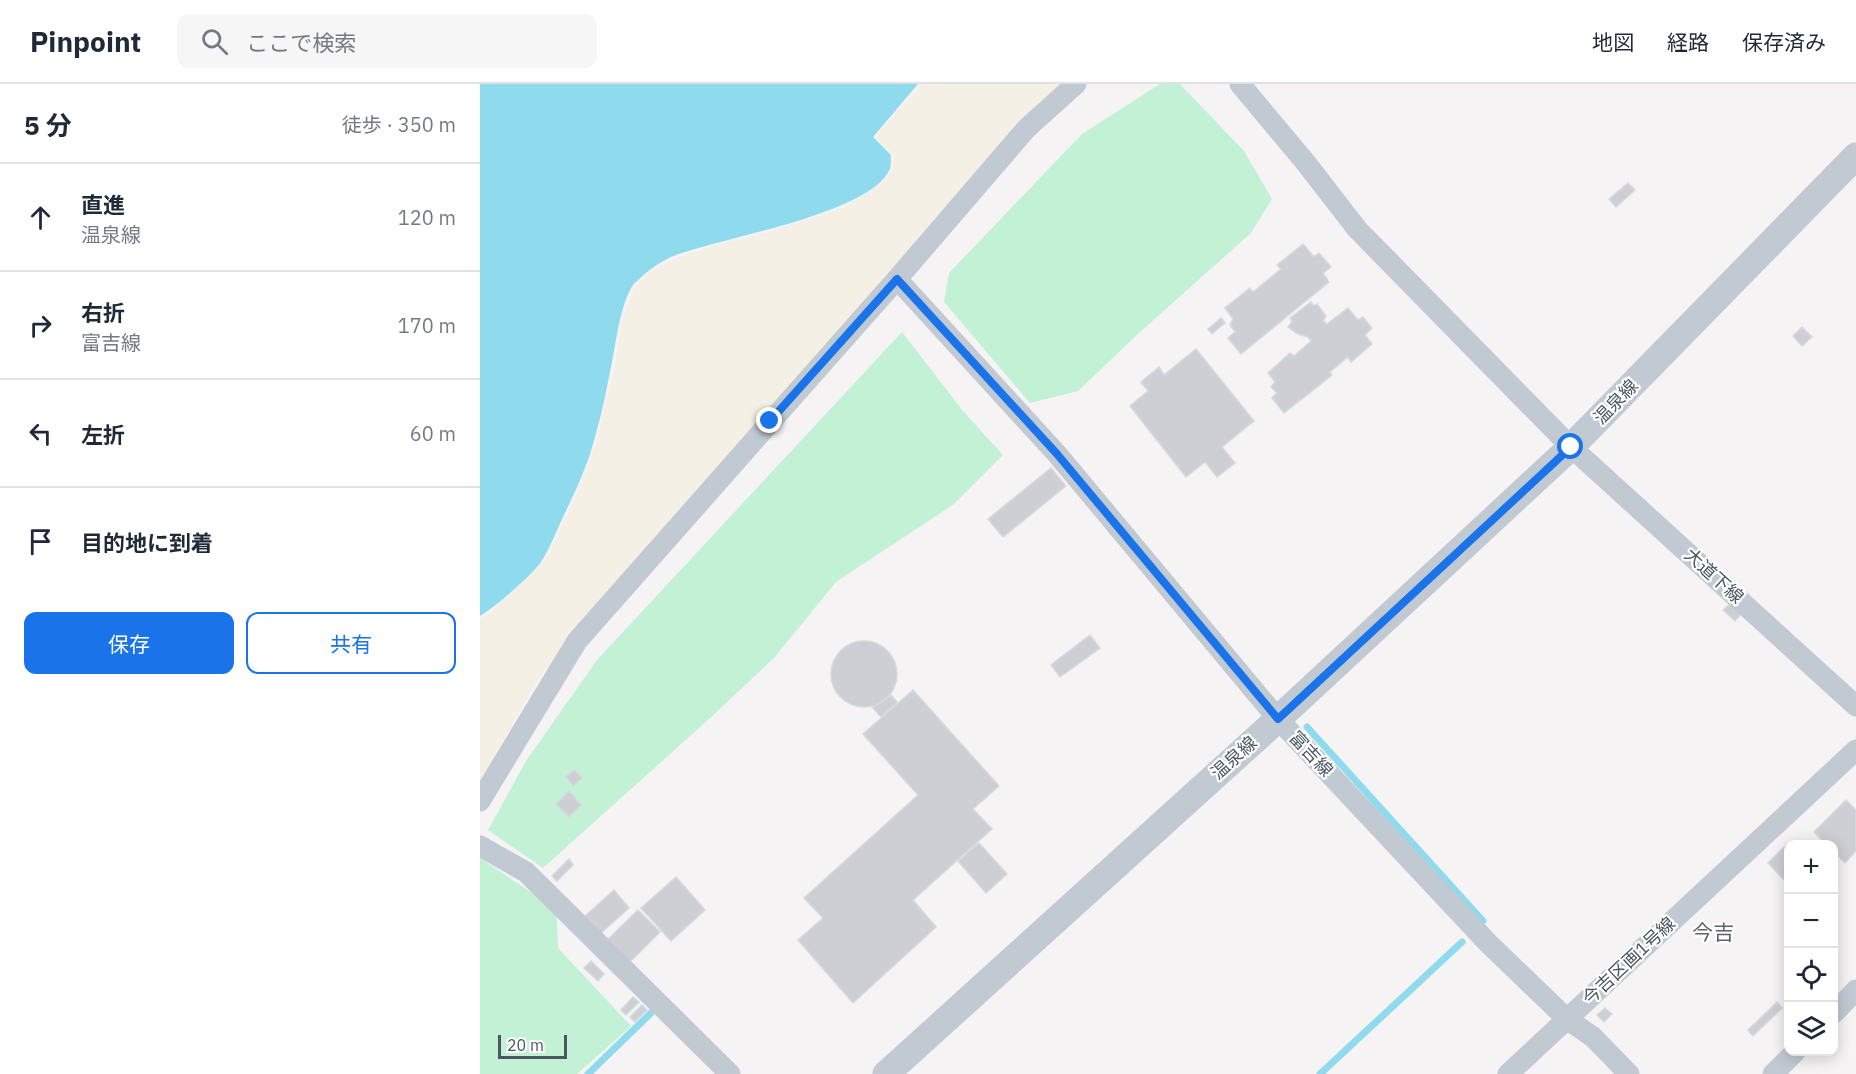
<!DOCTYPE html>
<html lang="ja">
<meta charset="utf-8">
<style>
body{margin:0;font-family:"IBM Plex Sans","Noto Sans JP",sans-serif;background:#f6f6f7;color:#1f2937}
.controls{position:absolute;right:18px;bottom:18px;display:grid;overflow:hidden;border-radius:12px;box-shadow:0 3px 15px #0003}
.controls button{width:54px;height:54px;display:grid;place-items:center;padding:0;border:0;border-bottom:2px solid #e0e1e3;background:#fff;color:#1f2937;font:30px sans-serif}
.scale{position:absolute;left:18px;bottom:15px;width:69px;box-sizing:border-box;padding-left:6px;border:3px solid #4a5661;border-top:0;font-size:16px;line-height:21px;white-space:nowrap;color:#4a5661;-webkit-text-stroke:4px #fff;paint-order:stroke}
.stop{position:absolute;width:18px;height:18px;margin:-14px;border:4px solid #1a73e8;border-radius:50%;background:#fff}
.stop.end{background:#1a73e8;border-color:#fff;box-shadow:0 2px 6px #0008}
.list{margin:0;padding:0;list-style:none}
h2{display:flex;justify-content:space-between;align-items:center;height:78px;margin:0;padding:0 24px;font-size:26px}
h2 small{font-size:20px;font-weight:400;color:#747a83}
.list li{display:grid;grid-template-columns:39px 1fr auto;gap:18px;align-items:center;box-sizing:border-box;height:108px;padding:0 24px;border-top:2px solid #e0e1e3}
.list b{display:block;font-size:22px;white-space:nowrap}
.list p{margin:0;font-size:20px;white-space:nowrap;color:#747a83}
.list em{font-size:20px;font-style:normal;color:#747a83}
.actions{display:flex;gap:12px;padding:18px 24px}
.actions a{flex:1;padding:14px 0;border:2px solid #1a73e8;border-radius:12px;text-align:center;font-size:21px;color:#1a73e8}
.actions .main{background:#1a73e8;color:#fff}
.icon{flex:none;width:33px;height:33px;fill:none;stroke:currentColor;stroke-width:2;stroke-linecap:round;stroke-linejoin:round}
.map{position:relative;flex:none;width:1376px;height:990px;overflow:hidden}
header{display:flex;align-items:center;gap:36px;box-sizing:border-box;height:84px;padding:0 30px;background:#fff;border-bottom:2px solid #e0e1e3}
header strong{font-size:28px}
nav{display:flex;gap:33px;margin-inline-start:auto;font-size:21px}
.search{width:420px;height:54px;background:#f6f6f7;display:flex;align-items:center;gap:15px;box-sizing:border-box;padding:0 21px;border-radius:12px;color:#747a83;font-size:22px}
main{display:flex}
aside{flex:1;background:#fff}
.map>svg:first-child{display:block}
.green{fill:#c3f1d5}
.sand{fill:#f5f0e5}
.water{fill:#90daee}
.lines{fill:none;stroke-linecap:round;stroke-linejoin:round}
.stream{stroke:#90daee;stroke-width:7}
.building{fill:#cdcfd5;stroke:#d7d9de;stroke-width:1.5}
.minor{stroke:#c1cad2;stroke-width:21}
.tertiary{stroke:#c1cad2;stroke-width:27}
.route{stroke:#1a73e8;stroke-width:8}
.labels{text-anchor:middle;stroke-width:4.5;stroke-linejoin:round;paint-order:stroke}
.street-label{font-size:18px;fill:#4a5661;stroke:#fff}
.quarter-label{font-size:21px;fill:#5f6368;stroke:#fff}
</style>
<header>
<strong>Pinpoint</strong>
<div class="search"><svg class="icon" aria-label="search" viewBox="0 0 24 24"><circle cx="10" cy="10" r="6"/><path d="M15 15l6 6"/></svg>ここで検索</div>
<nav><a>地図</a><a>経路</a><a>保存済み</a></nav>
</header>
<main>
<aside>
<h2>5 分<small>徒歩 · 350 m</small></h2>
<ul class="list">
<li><svg class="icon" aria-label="ahead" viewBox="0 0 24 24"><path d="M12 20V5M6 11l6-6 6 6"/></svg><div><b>直進</b><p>温泉線</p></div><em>120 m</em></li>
<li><svg class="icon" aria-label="right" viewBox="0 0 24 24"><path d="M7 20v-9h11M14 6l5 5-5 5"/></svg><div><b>右折</b><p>富吉線</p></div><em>170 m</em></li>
<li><svg class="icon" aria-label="left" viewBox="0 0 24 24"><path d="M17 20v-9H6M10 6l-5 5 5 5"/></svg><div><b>左折</b></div><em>60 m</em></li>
<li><svg class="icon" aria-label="arrive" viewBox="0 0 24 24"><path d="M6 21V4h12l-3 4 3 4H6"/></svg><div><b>目的地に到着</b></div></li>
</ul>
<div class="actions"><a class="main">保存</a><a>共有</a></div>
</aside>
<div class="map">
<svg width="1376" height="990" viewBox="0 0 1376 990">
<rect width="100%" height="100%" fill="#f5f3f3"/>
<!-- green -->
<path class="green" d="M 680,0 L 700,0 L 764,67 L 792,115 L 771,149 L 660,248 L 598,307 L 550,319 L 464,218 L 469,189 L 602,50 Z
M 422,248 L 483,327 L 523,371 L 474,420 L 356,498 L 294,574 L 229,635 L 63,784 L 8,746 L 46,677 L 117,576 Z
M 0,774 L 67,819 L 77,835 L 78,864 L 151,942 L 97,990 L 0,990 Z"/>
<!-- sand -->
<path class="sand" d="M 442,0 L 583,0 L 90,552 L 56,599 L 0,696 L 0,535 L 12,527 L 61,481 L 75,456 L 101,401 L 117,356 L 135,279 L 142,236 L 155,203 L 170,188 L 190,176 L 239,160 L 289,148 L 365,123 L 405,96 L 412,85 L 414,71 L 395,53 Z"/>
<!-- water -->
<path class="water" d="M 0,0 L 438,0 L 393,53 L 411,71 C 411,75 411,81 410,85 C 390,131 237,154 191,173 C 178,179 163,190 154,200 C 141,216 136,258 132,278 C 127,303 122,329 115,353 C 108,381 95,408 83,433 C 76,448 70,464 61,478 C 51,492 15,523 0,532 Z"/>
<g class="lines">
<!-- stream -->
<path class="stream" d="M 827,643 L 1003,837
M 108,990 L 171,929
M 840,990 L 982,858"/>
</g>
<!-- building -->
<path class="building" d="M 1148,99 L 1155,106 L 1136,123 L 1129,115 Z
M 823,160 L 834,173 L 839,169 L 851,183 L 843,189 L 849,198 L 761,270 L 748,254 L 755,248 L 750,241 L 753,235 L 745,224 L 770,204 L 773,208 L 801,185 L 797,181 Z
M 831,218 L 834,222 L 837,220 L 846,232 L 843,237 L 847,240 L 868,224 L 878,236 L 883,233 L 892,244 L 885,251 L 892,260 L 871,278 L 868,273 L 850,288 L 852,291 L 804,329 L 792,314 L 797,309 L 791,303 L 795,298 L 788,289 L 810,269 L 814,272 L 831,257 L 828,253 L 818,250 L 808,243 L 812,238 L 810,234 Z
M 741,234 L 745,239 L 732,250 L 728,245 Z
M 1322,243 L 1332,253 L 1322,262 L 1313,252 Z
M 716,265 L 774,337 L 742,363 L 755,379 L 737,393 L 725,378 L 706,393 L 650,322 L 668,307 L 661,298 L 679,283 L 684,291 Z
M 571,384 L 586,402 L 523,453 L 508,435 Z
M 1250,520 L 1261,530 L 1255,537 L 1243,526 Z
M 610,551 L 620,564 L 580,593 L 571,581 Z
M351 590a33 33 0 1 1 66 0a33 33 0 1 1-66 0Z
M 433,606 L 519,702 L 493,725 L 512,745 L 433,816 L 456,843 L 373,919 L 318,856 L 343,834 L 324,814 L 438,711 L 383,650 Z
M 411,611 L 417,618 L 401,633 L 392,623 L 403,617 Z
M 95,686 L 102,694 L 93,702 L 86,692 Z
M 89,707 L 101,721 L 89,733 L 76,720 Z
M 1366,716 L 1376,726 L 1376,767 L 1365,779 L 1354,768 L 1354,760 L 1346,760 L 1334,748 Z
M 499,759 L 527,790 L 506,809 L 478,777 Z
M 1307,760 L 1308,761 L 1308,800 L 1288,779 Z
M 89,775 L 93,781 L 77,797 L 72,792 Z
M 196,793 L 225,826 L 191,857 L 161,824 Z
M 134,806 L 149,824 L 121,849 L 105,832 Z
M 158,826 L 180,848 L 150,878 L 128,855 Z
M 111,877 L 124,890 L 118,897 L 104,884 Z
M 153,913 L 159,918 L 146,931 L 141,926 Z
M 1297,918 L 1302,924 L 1273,952 L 1268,946 Z
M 162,921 L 167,926 L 155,938 L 150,933 Z
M 1125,924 L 1132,930 L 1124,938 L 1117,931 Z"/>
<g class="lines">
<!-- minor -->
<path class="minor" d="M 760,0 L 826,79 L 877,145 L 1091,363 L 1376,622
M 417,195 L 577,370 L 798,635 L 1008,859 L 1087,935 L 1113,953 L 1149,990
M 0,717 L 97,557 L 417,195 L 547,44 L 596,0
M 0,762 L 46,788 L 250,990
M 1354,929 L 1376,906
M 1028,990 L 1376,666
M 1293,990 L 1315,968"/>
<!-- tertiary -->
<path class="tertiary" d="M 406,990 L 798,635 L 1091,363 L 1376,72"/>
</g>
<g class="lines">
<!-- route -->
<path class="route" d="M 290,337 L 417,195 L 577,370 L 798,635 L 1091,363"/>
</g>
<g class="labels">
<!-- street labels -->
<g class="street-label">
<text transform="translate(1136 318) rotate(-46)" y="6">温泉線</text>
<text transform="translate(1234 492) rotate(42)" y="6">大道下線</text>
<text transform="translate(831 670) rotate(47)" y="6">富吉線</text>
<text transform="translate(754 674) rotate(-42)" y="6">温泉線</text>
<text transform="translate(1149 877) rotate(-43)" y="6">今吉区画1号線</text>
</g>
<!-- quarter labels -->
<g class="quarter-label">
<text x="1233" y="856">今吉</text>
</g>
</g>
</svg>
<div class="controls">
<button>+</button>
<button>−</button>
<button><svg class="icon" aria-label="locate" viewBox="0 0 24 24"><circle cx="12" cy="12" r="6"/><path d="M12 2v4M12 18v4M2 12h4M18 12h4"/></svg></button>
<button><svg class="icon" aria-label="layers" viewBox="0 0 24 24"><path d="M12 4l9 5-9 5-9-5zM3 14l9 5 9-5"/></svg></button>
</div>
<div class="scale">20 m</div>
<div class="stop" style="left:1091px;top:363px"></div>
<div class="stop end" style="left:290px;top:337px"></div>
</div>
</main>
